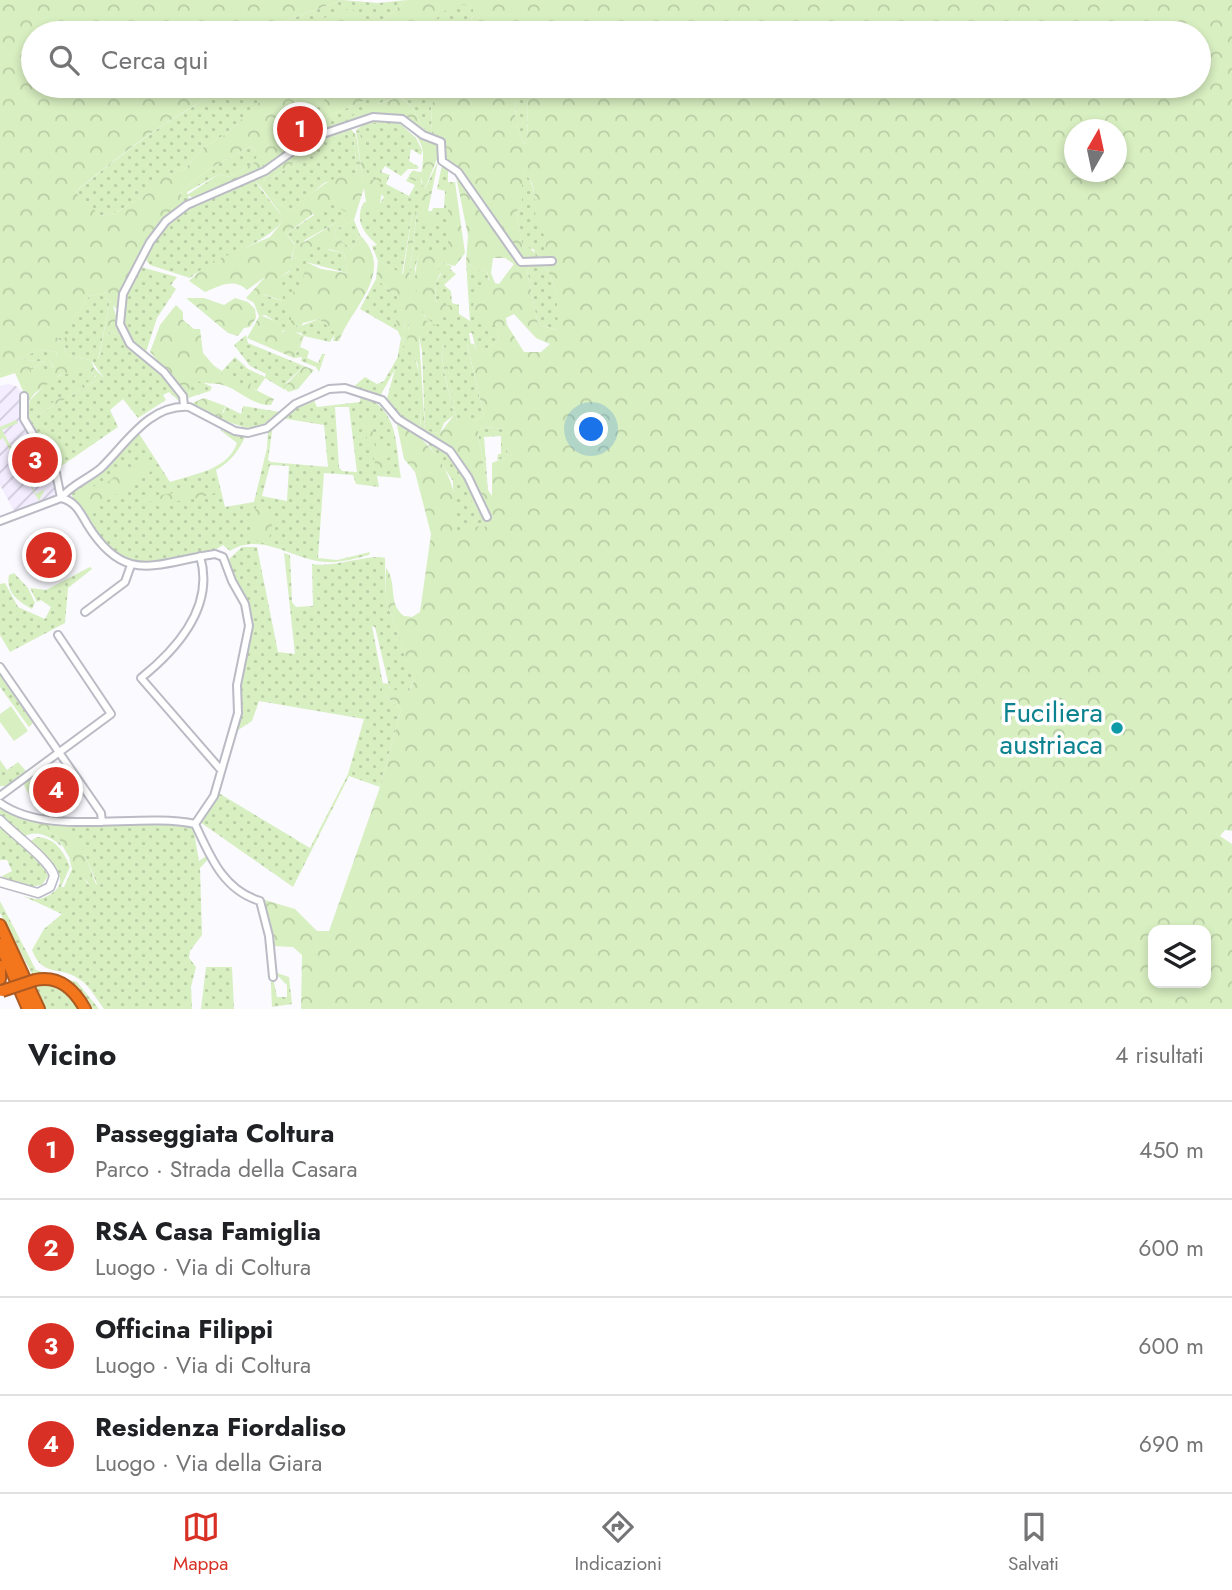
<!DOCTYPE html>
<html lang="it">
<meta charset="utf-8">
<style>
body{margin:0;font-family:Jost,sans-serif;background:#f2f2f2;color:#202124}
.controls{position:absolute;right:21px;bottom:21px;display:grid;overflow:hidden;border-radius:14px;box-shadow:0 4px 10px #0003}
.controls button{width:63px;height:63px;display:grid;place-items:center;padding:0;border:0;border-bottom:2px solid #e0e0e0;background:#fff;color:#202124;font:35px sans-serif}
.compass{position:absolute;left:1064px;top:119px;width:63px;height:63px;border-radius:50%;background:#fff;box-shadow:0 4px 10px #0003;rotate:9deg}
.you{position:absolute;left:592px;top:430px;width:24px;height:24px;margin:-18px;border:5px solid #fff;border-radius:50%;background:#1a73e8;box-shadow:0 0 0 10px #1a73e833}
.badge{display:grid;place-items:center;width:46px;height:46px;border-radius:50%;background:#d93025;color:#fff;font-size:23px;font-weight:700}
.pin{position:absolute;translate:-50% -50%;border:4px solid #fff;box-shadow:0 2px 7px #0006}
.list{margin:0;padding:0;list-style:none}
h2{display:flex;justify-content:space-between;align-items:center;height:91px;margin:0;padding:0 28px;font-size:30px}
h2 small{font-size:23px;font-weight:400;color:#757577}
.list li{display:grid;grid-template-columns:46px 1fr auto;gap:21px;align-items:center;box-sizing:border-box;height:98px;padding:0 28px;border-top:2px solid #e0e0e0}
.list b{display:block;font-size:26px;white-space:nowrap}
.list p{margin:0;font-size:23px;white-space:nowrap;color:#757577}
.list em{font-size:23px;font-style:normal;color:#757577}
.icon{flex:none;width:38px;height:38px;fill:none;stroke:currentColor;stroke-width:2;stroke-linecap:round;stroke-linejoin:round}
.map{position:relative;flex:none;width:1232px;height:1009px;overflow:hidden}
.search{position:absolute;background:#fff;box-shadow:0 4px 10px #0003;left:21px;right:21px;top:21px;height:77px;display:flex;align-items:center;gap:18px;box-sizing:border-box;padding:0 24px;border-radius:38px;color:#757577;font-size:26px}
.sheet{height:483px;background:#fff}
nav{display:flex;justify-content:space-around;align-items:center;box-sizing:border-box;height:98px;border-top:2px solid #e0e0e0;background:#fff;font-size:19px;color:#757577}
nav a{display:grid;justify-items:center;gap:4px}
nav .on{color:#d93025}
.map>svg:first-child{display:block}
.industrial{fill:url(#industrial-furrows)}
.green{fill:url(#green-dots);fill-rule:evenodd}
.forest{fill:url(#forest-crowns);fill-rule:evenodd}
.pitch{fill:#d8efc1}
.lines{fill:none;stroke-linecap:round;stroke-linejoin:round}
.street-casing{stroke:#bbbbc6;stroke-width:10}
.secondary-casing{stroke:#bbbbc6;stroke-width:11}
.highway-casing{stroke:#ac5a22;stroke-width:14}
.street{stroke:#fff;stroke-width:6}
.secondary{stroke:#fff;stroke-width:8}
.highway{stroke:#f3751c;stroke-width:10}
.highway-bridge-casing{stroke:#ac5a22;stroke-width:14;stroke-linecap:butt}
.highway-bridge{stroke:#f3751c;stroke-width:10}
.culture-dot{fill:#0f9aa8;stroke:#fff;stroke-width:2.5}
.labels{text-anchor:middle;stroke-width:7;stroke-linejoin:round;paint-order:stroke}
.culture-label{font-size:28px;fill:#0d838f;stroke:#fff;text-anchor:end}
</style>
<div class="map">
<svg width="1232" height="1009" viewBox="0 0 1232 1009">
<defs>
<pattern id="industrial-furrows" width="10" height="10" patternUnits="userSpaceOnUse" patternTransform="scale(1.75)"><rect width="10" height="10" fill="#f3edff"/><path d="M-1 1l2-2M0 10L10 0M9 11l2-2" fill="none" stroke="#d0cbdb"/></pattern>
<pattern id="green-dots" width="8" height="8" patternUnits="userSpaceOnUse" patternTransform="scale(1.75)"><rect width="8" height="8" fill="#d8efc1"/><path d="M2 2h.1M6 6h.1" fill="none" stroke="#b9cda6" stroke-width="1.8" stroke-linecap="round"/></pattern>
<pattern id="forest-crowns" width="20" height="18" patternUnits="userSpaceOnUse" patternTransform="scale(1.75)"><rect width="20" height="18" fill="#d8efc1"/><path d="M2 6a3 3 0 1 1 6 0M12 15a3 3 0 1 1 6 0" fill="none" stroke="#b9cda6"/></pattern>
</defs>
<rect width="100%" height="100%" fill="#fafaff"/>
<!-- industrial -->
<path class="industrial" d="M 8,384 L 16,386 L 26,396 L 21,421 L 54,474 L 56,491 L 54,496 L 14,511 L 0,485 L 0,386 Z"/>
<!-- green -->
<path class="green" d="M 342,0 L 378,3 L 407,0 L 375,27 L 374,33 L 294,33 L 296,32 L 285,21 Z
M 463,3 L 473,6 L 473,16 L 465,33 L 417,33 L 449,7 Z
M 235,86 L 260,86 L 268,95 L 226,134 L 204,147 L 185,169 L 166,176 L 143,197 L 115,213 L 101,216 L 74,193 C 124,153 176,110 235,86 Z
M 336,86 L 427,86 L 439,99 L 431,104 L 432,133 L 426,132 L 412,107 L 402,98 C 374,100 355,118 330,129 L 321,125 L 329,116 L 363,101 L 364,89 L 318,124 L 326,131 L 309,136 L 259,173 L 254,163 L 229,177 L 219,174 L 187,192 L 189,199 L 179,207 L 182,190 L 212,167 L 251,146 L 257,152 L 312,102 Z
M 524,91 L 527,97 L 528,139 L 524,144 L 515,121 L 516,94 Z
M 396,120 L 416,138 L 422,150 L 421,155 L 411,149 L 409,161 L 419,167 L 417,169 L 408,169 L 401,176 L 385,166 L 381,172 L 390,175 L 386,184 L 409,196 L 415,185 L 406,181 L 412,171 L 422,172 L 421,182 L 425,189 L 438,161 L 428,211 L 432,211 L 433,208 L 444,208 L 445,191 L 437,189 L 442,165 L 448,170 L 448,254 L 419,252 L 415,268 L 417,285 L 425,317 L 437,313 L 435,284 L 441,274 L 436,266 L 443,263 L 452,266 L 450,269 L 456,274 L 444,285 L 451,291 L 452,303 L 459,305 L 459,314 L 470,321 L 466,261 L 476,270 L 487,271 L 499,339 L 486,350 L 476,350 L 472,333 L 469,333 L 471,345 L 467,344 L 484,416 L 473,422 L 457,422 L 443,341 C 439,367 450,390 454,415 L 444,423 L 440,433 L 425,431 L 422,351 L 419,337 L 427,328 L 439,328 L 423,319 L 409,280 L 417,211 L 412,216 L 402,274 L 378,261 L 372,246 L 377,245 C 363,232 354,220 364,202 L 379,205 L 384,197 L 377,189 L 376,179 L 368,182 L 359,129 L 369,123 Z
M 345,133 L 354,139 L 357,173 L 324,183 L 291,211 L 276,202 L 255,181 L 281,215 L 282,222 C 260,248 218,255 190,278 L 150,265 L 146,260 C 157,209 218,194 260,176 L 263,181 C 292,171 310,143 345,133 Z
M 526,173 C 541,195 530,215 548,239 L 542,263 C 557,280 559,307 558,330 L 538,325 L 527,270 L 536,259 L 534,249 L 523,249 L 516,212 L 522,205 L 520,174 Z
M 327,197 L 351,214 L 305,240 L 295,258 L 323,237 L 329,250 L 344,253 L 347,273 L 306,262 L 306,278 L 291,315 L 298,327 L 319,319 L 336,332 L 330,342 L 304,336 L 300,347 L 309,351 L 307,358 L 318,363 L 322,354 L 325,354 L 319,372 L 316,367 L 301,361 L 302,357 L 294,358 L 303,336 L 301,333 L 278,330 L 275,321 L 265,315 L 259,316 L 254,303 L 262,294 L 282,301 L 282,276 L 289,272 L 295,244 L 286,234 L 314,215 L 310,206 Z
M 354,220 L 360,235 L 352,249 L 334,236 L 336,229 Z
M 141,267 L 177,277 L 171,285 L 176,289 L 157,318 L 145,355 L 123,329 L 124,299 Z
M 376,279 L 397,296 L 398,331 L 360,309 Z
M 108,292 L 112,295 L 105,298 L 110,301 L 98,360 L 109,332 L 121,335 L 182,397 L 181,403 L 169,392 L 163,395 L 166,400 L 138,418 L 123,399 L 110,410 L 118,427 L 57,469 L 28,421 L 99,379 L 106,381 L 91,360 L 66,356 L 64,344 L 53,334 L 79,312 L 89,296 Z
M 405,319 L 409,323 C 406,345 416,353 419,375 C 421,393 419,412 421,430 L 400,420 L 386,402 L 395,369 L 379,398 L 352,388 L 365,377 L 377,384 L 384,381 L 403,348 Z
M 246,335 L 248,343 L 304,366 L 287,382 L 285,390 L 265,378 L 257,390 L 225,378 L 213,365 L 222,371 L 235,357 L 248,369 L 265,377 L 266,374 L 250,366 L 234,345 Z
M 41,349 L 56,352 L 57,356 L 52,357 L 50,362 L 54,368 L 31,375 L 31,368 L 46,362 L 18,359 Z
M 150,352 L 161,355 L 162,363 L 188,397 L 190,392 L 179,371 L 212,387 L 210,391 L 188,398 Z
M 90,370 L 96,378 L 26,418 L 30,400 L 49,381 L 67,372 Z
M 361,395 C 399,409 395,442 401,478 L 377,476 L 379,487 L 356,484 L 353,475 L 324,473 L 318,558 L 337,560 L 370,552 L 369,555 C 354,559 340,563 325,562 C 293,560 261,531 230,551 L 223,545 L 215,550 C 158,562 123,579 87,519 C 82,510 74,502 70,491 L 103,468 L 138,432 L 170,482 C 194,474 228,470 237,443 L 220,430 L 246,435 C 239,450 231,462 216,470 L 225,507 L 254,502 L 267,448 L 268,431 L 273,425 L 268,460 L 271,462 L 328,467 L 324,425 L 281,418 L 313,398 L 317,407 L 360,402 ZM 335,407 L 349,407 L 357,472 L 342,471 L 339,467 ZM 270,465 L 289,466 L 287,501 L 262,496 Z
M 225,406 L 241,414 L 243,406 L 280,412 C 250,438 246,426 216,418 L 224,412 Z
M 484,427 L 506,429 L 508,457 L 497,460 L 498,454 L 501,454 L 501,436 L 484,437 L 488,491 L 478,434 L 478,430 Z
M 422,435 L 439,448 L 463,475 L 470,498 L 487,527 L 468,527 L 454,534 L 453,481 Z
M 242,547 L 257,547 L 278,652 L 295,654 L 284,553 L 290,555 L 292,602 L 296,607 L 313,606 L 312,564 C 334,568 372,553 385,558 L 386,600 L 414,680 L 408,693 L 390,690 L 375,627 L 372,626 L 385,695 L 401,710 L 380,787 L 349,776 L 293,887 L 200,822 L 217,792 L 310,848 L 348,774 L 364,719 L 259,701 L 252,721 L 235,732 L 238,687 L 251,624 L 227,561 Z
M 90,567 L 92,569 L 68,588 L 65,623 L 10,652 L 0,635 L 0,584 L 5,583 L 18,607 L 45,619 L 51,607 L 41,600 L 37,602 L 30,588 L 46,590 Z
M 14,573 L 28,588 L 35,603 L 32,609 C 19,602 5,592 9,575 Z
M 0,675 L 33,723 L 29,727 L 0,687 Z
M 0,760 L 7,770 L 18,762 L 26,771 L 7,786 L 0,786 Z
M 31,777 L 57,817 L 43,816 L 43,810 L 37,810 L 23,783 Z
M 0,806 L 36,819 L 30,824 L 57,836 L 62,847 C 51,836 35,828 22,838 L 0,816 Z
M 171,822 L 193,826 L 199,861 L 209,854 L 211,856 L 200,868 L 202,935 L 190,951 L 189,958 L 196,967 L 191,987 L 192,1009 L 104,1009 C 97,1000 91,988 82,981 C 60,964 43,979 32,950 L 44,929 L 62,914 L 23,896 C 31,898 38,901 45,897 C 85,879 34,852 29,842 L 37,837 C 54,837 64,851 70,867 L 61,887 L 64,887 L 72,869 L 69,858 L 88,884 L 97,884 L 86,857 L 64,824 Z
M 0,825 C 10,836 46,866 48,876 L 42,885 L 25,887 L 4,879 L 2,876 L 12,871 L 7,860 L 0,860 Z
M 0,901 L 36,970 L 77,982 L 99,1009 L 91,1009 C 76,983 62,974 33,976 L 0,913 Z
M 270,963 L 277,997 L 287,997 L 287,985 L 274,972 L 289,977 L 292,1004 L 272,1007 Z
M 206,967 L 232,967 L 234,1009 L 201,1009 Z
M 43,983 C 61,987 70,993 81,1009 L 45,1009 L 36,985 Z"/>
<!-- forest -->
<path class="forest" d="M 0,0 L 342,0 L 285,21 L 286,26 L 296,29 L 294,33 L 33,33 L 33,86 L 235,86 C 176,110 124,152 75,192 L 101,216 L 115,213 L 143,197 L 165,176 L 185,169 L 204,147 L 226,134 L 267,95 L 260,86 L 336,86 L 309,108 L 313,109 C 303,144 287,150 257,169 L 259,173 L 195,199 L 187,195 L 219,174 L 229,177 L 254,163 L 258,153 L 251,146 L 212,167 L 182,190 L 179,207 L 169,217 L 120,295 L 119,312 L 113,305 L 121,335 L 109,332 L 98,362 L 110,301 L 105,298 L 111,295 L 108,292 L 89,296 L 79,312 L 54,334 L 60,341 L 66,337 L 68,340 L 64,344 L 66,356 L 91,360 L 94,368 L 108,382 L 99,379 L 28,421 L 26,418 L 96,377 L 90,370 L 60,375 L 35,393 L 28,402 L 15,373 L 0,378 ZM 41,349 L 56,352 L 57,355 L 51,357 L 50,362 L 54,367 L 31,374 L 31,368 L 46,362 L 19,359 Z
M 407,0 L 1232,0 L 1232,831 L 1225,830 L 1220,836 L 1232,844 L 1232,1009 L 301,1009 L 302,955 L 293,947 L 272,946 L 271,929 L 263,904 L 265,900 L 295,909 L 317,931 L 329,931 L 380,787 L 401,710 L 382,692 L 382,683 L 390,684 L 389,688 L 408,693 L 414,681 L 386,600 L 386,568 C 398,583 387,603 404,616 L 412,617 L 420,612 L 431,534 L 415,472 L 404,459 L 396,420 C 436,444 464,484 454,533 L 468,526 L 486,527 L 466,491 L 463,476 L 421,430 L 418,365 L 407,342 L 409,323 L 405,320 L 403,348 L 396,366 L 401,338 L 396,327 L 397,296 L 376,279 L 378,261 L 403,274 L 412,216 L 417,210 L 409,279 L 413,279 L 423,319 L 441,328 L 434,331 L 427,329 L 419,337 L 425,431 L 440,433 L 454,415 C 450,389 439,366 443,339 L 457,422 L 473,422 L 484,416 L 467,343 L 474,344 L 476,350 L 486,350 L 499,339 L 496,323 L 489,329 L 483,328 L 473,306 L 478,289 L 489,280 L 487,271 L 476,270 L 466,261 L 468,236 L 455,171 L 517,253 L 463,173 L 446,161 L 444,140 L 432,133 L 431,104 L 438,98 L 432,96 L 427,86 L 1199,86 L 1199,33 L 465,33 L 473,16 L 473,6 C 442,0 439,23 420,32 C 408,37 387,33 374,33 L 375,27 ZM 524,92 L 527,97 L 528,139 L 524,144 L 515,121 L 516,94 ZM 1074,130 L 1116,130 L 1116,172 L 1074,172 ZM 522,173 C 541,181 531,209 538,225 C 540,230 544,235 547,239 L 542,263 C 557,280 559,307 557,330 L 538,325 L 527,270 L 536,259 L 535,253 L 527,246 L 523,248 L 516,212 L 522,205 ZM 493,258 L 505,258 L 514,264 L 499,284 L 495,283 L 491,273 ZM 514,314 L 536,338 L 550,344 L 541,352 L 524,352 L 507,325 L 506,318 ZM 484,427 L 505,429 L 508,456 L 492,463 L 492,496 L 488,490 L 478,434 L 478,430 ZM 1153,930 L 1206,930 L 1206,983 L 1153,983 Z
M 341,9 L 355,10 L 362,14 L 354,33 L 316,33 L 326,30 L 325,23 L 317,22 Z
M 361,86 L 364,89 L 363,101 L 329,116 L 321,125 L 331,129 L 365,108 L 400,97 L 412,107 L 426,132 L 395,114 L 357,117 L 354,122 L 326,131 L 317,119 L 325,99 L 331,103 Z
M 382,120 L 359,129 L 363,150 L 368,150 L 369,154 L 364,156 L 368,181 L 376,179 L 379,175 L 384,176 L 377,189 L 382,193 L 379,208 L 367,210 L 356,130 L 368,121 Z
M 350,128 L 356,135 L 364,188 L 354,220 L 336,229 L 334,236 L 352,249 L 360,235 C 396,272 353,305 339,341 L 333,341 L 335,332 L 319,319 L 303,323 L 301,327 L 291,324 L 291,315 L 286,308 L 294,291 L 301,290 L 306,262 L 321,269 L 347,273 L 344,253 L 321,247 L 322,238 L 298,258 L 295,256 L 296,247 L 350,214 L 333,205 L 321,208 L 286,234 L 295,245 L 291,259 L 296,266 L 282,276 L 283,301 L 263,294 L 263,302 L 254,303 L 246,298 L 265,277 L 247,290 C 234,278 221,285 205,292 L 189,281 L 207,264 L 270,237 L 282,222 L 280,213 L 255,179 L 276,202 L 291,211 C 311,194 329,175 357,173 L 354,139 L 345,133 C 310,143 292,171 263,181 L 260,177 L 312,140 Z
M 410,129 L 436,139 L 441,149 L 424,191 L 421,177 L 415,181 L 410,179 L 409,175 L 414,170 L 421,176 C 424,155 426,145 410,129 Z
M 448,182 L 455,182 L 465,253 L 455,266 L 443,263 L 436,266 L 441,272 L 435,284 L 436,303 L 453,306 L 456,310 L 452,317 L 433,318 L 432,322 C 412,309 414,271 419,251 L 448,253 Z
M 424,192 L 429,194 L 428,211 L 433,211 L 436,217 L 433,226 L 420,217 Z
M 186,298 L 204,298 L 224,305 L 235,298 L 248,302 L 255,309 L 256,318 L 250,327 L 244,328 L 238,336 L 228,333 Z
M 176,305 L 183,312 L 183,320 L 194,329 L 200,329 L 203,353 L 221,374 L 234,377 L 234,381 L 243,384 L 245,379 L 252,379 L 250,387 L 274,399 L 271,405 C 253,407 237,387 219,384 C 209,383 205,385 193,379 L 188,398 L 158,358 L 150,352 L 160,325 Z
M 260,315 L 275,321 L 283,332 L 289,329 L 303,336 L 294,358 L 247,338 Z
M 304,366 L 314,370 L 298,389 L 288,392 L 284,387 Z
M 204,398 L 225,406 L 222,414 L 216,418 L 188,405 Z
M 371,419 L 375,448 L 382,448 L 392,456 L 386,459 L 387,471 L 376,467 L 372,451 L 367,448 L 366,420 Z
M 16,420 L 18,423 L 2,430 L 27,476 L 35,479 L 35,485 L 32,486 L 36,494 L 45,489 L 39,501 L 3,438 L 0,440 L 0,427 Z
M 144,453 L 150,453 L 149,460 L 158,467 L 97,507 L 83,512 L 77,500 L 84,489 L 108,482 L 123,469 L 140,470 Z
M 206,489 L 219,491 C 211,497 156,507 146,500 L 166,494 Z
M 257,504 L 275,511 L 268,544 L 258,542 L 250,534 Z
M 36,819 L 67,826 L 86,857 L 97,887 L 93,888 L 77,871 L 57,836 L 29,824 Z"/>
<!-- pitch -->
<path class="pitch" d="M 11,706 L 28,731 L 14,741 L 0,722 L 0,714 Z"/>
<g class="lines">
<defs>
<path id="street" d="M 24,396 L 24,419 L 56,473 L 61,498
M 184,406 L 183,396 L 164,372 L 130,344 L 120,324 L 123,294 L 150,242 L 166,221 L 187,205 L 265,171 L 311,138 L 373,117 L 402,119 L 423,135 L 441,142 L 442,161 L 458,172 L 521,262 L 552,261
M 61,498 C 71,485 88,479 101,468 C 126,444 149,404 189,407 L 235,431 L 248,433 L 267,428 L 295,404 L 329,389 L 345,388 L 382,400 L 398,419 L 450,451 L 468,477 L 487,517
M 0,521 L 61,498 C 75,501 80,512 87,524 C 125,586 155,563 215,554 L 223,557 L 232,581 L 245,604 L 249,626 L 237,685 L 238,713 L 214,796 L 195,824
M 200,556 C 215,606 177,649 141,678 L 221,770
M 85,612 L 125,582 L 131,565
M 0,667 L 101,813 L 102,822
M 0,796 L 111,714 L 58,635
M 0,803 C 49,838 138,812 195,824
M 195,824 C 210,856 223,890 260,901 L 269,936 L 273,977"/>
<path id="secondary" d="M 0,820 C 13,834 51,861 54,876 L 50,887 L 38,893 L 0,882"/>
<path id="highway" d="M 0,925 L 39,1009
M 0,944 L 28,1009
M 0,966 L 0,979
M 35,980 C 59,975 74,989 85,1009"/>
</defs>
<!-- street casing -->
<use href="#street" class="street-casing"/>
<!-- secondary casing -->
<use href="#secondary" class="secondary-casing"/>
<!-- highway casing -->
<use href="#highway" class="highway-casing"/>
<!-- street -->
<use href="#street" class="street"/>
<!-- secondary -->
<use href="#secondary" class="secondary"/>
<!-- highway -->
<use href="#highway" class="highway"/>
<defs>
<path id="highway-bridge" d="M 2,991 L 35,980"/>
</defs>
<!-- highway-bridge casing -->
<use href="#highway-bridge" class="highway-bridge-casing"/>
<!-- highway-bridge -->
<use href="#highway-bridge" class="highway-bridge"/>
</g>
<!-- markers -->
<circle class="culture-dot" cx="1117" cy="728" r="7"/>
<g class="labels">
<!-- culture labels -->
<g class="culture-label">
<text x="1103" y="722">Fuciliera<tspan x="1103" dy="32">austriaca</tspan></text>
</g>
</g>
</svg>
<div class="controls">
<button><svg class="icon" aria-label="layers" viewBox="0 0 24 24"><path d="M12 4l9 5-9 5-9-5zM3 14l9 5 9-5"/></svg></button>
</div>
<svg class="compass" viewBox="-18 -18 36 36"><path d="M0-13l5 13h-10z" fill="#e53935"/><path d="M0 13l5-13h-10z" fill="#757577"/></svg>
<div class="you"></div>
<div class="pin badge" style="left:300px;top:129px">1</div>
<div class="pin badge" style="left:49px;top:555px">2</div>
<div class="pin badge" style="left:35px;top:460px">3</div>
<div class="pin badge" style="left:56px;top:790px">4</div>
<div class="search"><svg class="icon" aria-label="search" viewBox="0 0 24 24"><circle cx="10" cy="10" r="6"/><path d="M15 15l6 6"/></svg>Cerca qui</div>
</div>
<section class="sheet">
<h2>Vicino<small>4 risultati</small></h2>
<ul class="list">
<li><span class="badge">1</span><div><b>Passeggiata Coltura</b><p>Parco · Strada della Casara</p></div><em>450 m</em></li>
<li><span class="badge">2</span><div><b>RSA Casa Famiglia</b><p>Luogo · Via di Coltura</p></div><em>600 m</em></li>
<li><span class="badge">3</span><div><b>Officina Filippi</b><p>Luogo · Via di Coltura</p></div><em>600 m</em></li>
<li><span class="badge">4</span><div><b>Residenza Fiordaliso</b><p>Luogo · Via della Giara</p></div><em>690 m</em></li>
</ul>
</section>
<nav>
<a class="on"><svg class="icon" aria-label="map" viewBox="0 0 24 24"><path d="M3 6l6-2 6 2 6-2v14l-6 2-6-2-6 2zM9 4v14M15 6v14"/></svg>Mappa</a>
<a><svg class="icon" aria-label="directions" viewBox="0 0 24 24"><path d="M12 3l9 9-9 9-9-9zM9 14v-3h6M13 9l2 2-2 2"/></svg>Indicazioni</a>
<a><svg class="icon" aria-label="saved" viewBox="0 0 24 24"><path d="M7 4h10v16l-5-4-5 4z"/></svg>Salvati</a>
</nav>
